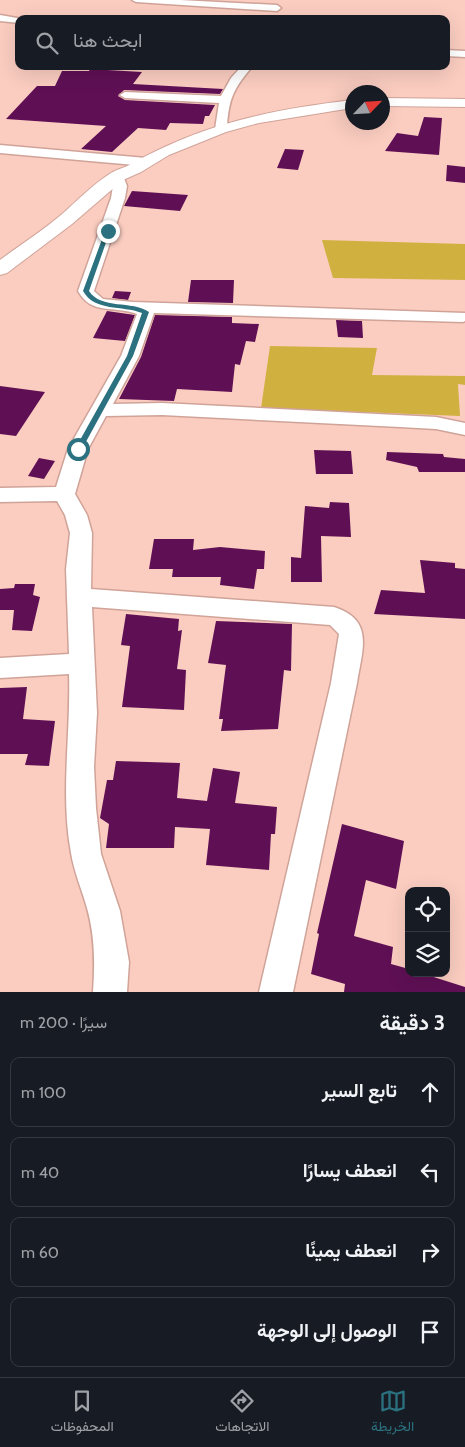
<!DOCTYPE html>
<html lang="ar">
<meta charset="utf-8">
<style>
body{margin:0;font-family:Cabin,Vazirmatn,sans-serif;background:#20242c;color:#f1f3f6;direction:rtl}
.controls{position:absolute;right:15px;bottom:15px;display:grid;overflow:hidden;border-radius:10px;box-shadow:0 5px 20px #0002}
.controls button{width:45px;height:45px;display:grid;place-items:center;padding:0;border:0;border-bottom:1px solid #363941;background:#171b24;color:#f1f3f6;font:25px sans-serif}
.compass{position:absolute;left:345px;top:85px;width:45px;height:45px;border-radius:50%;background:#171b24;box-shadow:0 5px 20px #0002;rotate:65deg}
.stop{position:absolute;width:15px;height:15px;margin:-11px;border:4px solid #2b717f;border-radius:50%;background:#fff}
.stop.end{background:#2b717f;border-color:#fff;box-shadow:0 1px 5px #0008}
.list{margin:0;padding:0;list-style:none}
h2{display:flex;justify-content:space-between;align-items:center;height:65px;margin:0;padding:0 20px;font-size:21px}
h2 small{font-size:16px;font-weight:400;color:#9ea1a6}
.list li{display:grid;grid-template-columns:32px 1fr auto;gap:15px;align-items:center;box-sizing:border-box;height:70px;margin:0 10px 10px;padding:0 10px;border:1px solid #363941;border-radius:10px}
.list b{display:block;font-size:19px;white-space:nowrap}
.list em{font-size:16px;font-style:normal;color:#9ea1a6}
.icon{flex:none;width:28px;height:28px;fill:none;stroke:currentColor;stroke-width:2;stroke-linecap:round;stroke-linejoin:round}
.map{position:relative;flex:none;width:465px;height:992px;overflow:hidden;direction:ltr}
.search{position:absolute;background:#171b24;box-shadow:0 5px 20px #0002;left:15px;right:15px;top:15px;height:55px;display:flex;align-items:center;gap:12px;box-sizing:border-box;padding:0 18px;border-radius:10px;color:#9ea1a6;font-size:19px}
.sheet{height:385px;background:#171b24}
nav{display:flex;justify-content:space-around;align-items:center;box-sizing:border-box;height:70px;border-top:1px solid #363941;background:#171b24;font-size:14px;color:#9ea1a6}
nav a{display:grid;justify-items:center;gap:2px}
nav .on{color:#2b717f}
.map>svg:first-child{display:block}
.green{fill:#d0b140}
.building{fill:#5f1055}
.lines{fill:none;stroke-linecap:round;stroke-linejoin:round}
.street-casing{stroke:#d0a399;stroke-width:3}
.secondary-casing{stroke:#d0a399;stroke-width:2}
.street{fill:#fff;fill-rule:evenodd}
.secondary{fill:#fff;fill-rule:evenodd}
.route{fill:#2b717f}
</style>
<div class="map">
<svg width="465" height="992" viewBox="0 0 465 992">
<rect width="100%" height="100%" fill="#fbcdc1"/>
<!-- green -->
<path class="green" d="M 322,240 L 465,244 L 465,280 L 333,278 Z
M 270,346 L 377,348 L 372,375 L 465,376 L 465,385 L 458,384 L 460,416 L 261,408 Z"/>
<!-- building -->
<path class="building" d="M 90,69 L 142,72 L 133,84 L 223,89 L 220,94 L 124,90 L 118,96 L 125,100 L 215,105 L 209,116 L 205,116 L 203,124 L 170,123 L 166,130 L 138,128 L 112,152 L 81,149 L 106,126 L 6,119 L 37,86 L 55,86 L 62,71 L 89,71 Z
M 424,117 L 442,118 L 439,155 L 385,151 L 397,133 L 418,136 Z
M 285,149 L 304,150 L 298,170 L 277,168 Z
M 447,165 L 465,167 L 465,183 L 446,181 Z
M 132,191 L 188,195 L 180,211 L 124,206 Z
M 191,280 L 234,280 L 233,303 L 188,302 Z
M 115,291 L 131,292 L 128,300 L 112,298 Z
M 107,311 L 135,315 L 125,341 L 93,338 Z
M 155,315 L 232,317 L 232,323 L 259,324 L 255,342 L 246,341 L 240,365 L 235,364 L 232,392 L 177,389 L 174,401 L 119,399 L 141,357 Z
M 336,320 L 362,321 L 363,338 L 338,337 Z
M 0,386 L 45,392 L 16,436 L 0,434 Z
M 314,450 L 351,451 L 353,474 L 316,474 Z
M 387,452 L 443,454 L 444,457 L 465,459 L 465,472 L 419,472 L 417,467 L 386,460 Z
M 39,458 L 55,461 L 44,479 L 28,476 Z
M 330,502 L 349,503 L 351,537 L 321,536 L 322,582 L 291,582 L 291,557 L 301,558 L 305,506 L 329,508 Z
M 154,539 L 194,539 L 193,550 L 220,547 L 265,551 L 264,569 L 257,569 L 254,589 L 220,585 L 221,577 L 172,577 L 173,569 L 149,569 Z
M 420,560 L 455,563 L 455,568 L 465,569 L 465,619 L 374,614 L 381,590 L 425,593 Z
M 15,584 L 35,584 L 33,595 L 40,597 L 32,631 L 12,630 L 14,610 L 0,610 L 0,589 L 14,588 Z
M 126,614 L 179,619 L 178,631 L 182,630 L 177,669 L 186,670 L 184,710 L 122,707 L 130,646 L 121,645 Z
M 216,621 L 292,624 L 291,671 L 284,670 L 278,729 L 221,731 L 223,719 L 219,719 L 226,665 L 208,663 Z
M 27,687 L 23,719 L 55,721 L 49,766 L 25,765 L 28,754 L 0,754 L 0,688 Z
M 116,761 L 180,763 L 177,798 L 207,801 L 213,768 L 240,772 L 235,803 L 277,807 L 275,834 L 271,834 L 269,870 L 206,865 L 210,829 L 175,827 L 174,848 L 106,848 L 109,824 L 100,818 L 107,780 L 113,780 Z
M 342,824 L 404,841 L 396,889 L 366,880 L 354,936 L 393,947 L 391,964 L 409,969 L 409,973 L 421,973 L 465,987 L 465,992 L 344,992 L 345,984 L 311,974 L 319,934 L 317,933 Z"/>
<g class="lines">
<defs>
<path id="street" d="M 132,0 L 180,0 L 277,5 L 281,8 L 277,11 L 136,2 Z
M 0,15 L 23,19 L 19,19 L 19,23 L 0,21 Z
M 446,50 L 465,51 L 465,57 L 446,56 Z
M 242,66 L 253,66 C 234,87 228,100 227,129 L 221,132 L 215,129 L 219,103 L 125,98 L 120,95 L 125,92 L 221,96 L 231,78 Z
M 0,145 L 146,158 L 152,162 L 146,166 L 0,153 Z
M 117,172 L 122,173 L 127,186 L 125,198 L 94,291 L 103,299 L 133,302 L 465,313 L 465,321 L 463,322 L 154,313 L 139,356 L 113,404 L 162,403 L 436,417 L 465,423 L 465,435 L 436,429 L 400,427 L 162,415 L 106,416 L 88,449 L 75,494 L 87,515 L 92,533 L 91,589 L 334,607 C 375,620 362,650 357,683 L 293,992 L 259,992 L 331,683 L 339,634 L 330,625 L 92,607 L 97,713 L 94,767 L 96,808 L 101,854 L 120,911 L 129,962 L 127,992 L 93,992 C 95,964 95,936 87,908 C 82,890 74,872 71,853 C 60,794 71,734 69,674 L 0,678 L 0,658 L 69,654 L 66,569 L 70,533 L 65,515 L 57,501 L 0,502 L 0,488 L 56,487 L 68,449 L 121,356 L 137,314 C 114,305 92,316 78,291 L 111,198 L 113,186 L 111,176 Z"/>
<path id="secondary" d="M 382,98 L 465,99 L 465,107 L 382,106 Z
M 352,100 L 352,108 L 259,123 L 226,132 L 169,155 L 141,172 L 123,180 L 72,224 L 7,273 L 0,275 L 0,260 C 20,245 42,231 61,215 C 77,201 93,184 111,173 C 117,169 125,168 131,164 C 204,123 270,110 352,100 Z"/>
</defs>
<!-- street casing -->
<use href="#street" class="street-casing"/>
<!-- secondary casing -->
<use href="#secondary" class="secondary-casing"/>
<!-- street -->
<use href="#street" class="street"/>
<!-- secondary -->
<use href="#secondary" class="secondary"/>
</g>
<!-- route -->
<path class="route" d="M 108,229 L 110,231 L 89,291 C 101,310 132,300 149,312 L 133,356 L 82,449 L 78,451 L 75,449 L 127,356 L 142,313 C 122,305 95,312 83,291 L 105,231 Z"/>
</svg>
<div class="controls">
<button><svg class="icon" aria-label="locate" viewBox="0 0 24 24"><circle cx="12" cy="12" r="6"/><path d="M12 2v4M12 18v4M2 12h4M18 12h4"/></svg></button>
<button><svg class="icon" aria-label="layers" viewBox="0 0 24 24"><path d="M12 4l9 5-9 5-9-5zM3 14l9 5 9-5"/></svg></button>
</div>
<svg class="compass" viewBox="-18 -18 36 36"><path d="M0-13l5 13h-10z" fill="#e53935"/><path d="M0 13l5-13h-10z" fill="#9ea1a6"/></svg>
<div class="stop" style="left:78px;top:449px"></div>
<div class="stop end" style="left:108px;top:231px"></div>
<div class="search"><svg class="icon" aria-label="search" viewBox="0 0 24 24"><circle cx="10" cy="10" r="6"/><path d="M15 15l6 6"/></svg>ابحث هنا</div>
</div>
<section class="sheet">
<h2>3 دقيقة<small>سيرًا · 200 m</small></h2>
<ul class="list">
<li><svg class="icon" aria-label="ahead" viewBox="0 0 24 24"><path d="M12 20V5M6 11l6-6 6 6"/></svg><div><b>تابع السير</b></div><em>100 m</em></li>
<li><svg class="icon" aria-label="left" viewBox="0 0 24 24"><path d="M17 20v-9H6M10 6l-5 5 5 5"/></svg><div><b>انعطف يسارًا</b></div><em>40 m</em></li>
<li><svg class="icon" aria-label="right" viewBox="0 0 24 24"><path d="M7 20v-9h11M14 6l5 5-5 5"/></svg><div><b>انعطف يمينًا</b></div><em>60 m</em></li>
<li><svg class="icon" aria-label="arrive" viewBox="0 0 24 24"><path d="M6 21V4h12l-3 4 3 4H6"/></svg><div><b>الوصول إلى الوجهة</b></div></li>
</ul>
</section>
<nav>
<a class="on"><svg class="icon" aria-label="map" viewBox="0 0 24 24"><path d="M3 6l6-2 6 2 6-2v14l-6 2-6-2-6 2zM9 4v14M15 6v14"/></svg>الخريطة</a>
<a><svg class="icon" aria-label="directions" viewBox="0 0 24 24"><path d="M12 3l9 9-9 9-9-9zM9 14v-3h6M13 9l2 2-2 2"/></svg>الاتجاهات</a>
<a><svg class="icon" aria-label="saved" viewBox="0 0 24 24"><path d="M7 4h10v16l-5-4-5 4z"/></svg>المحفوظات</a>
</nav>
